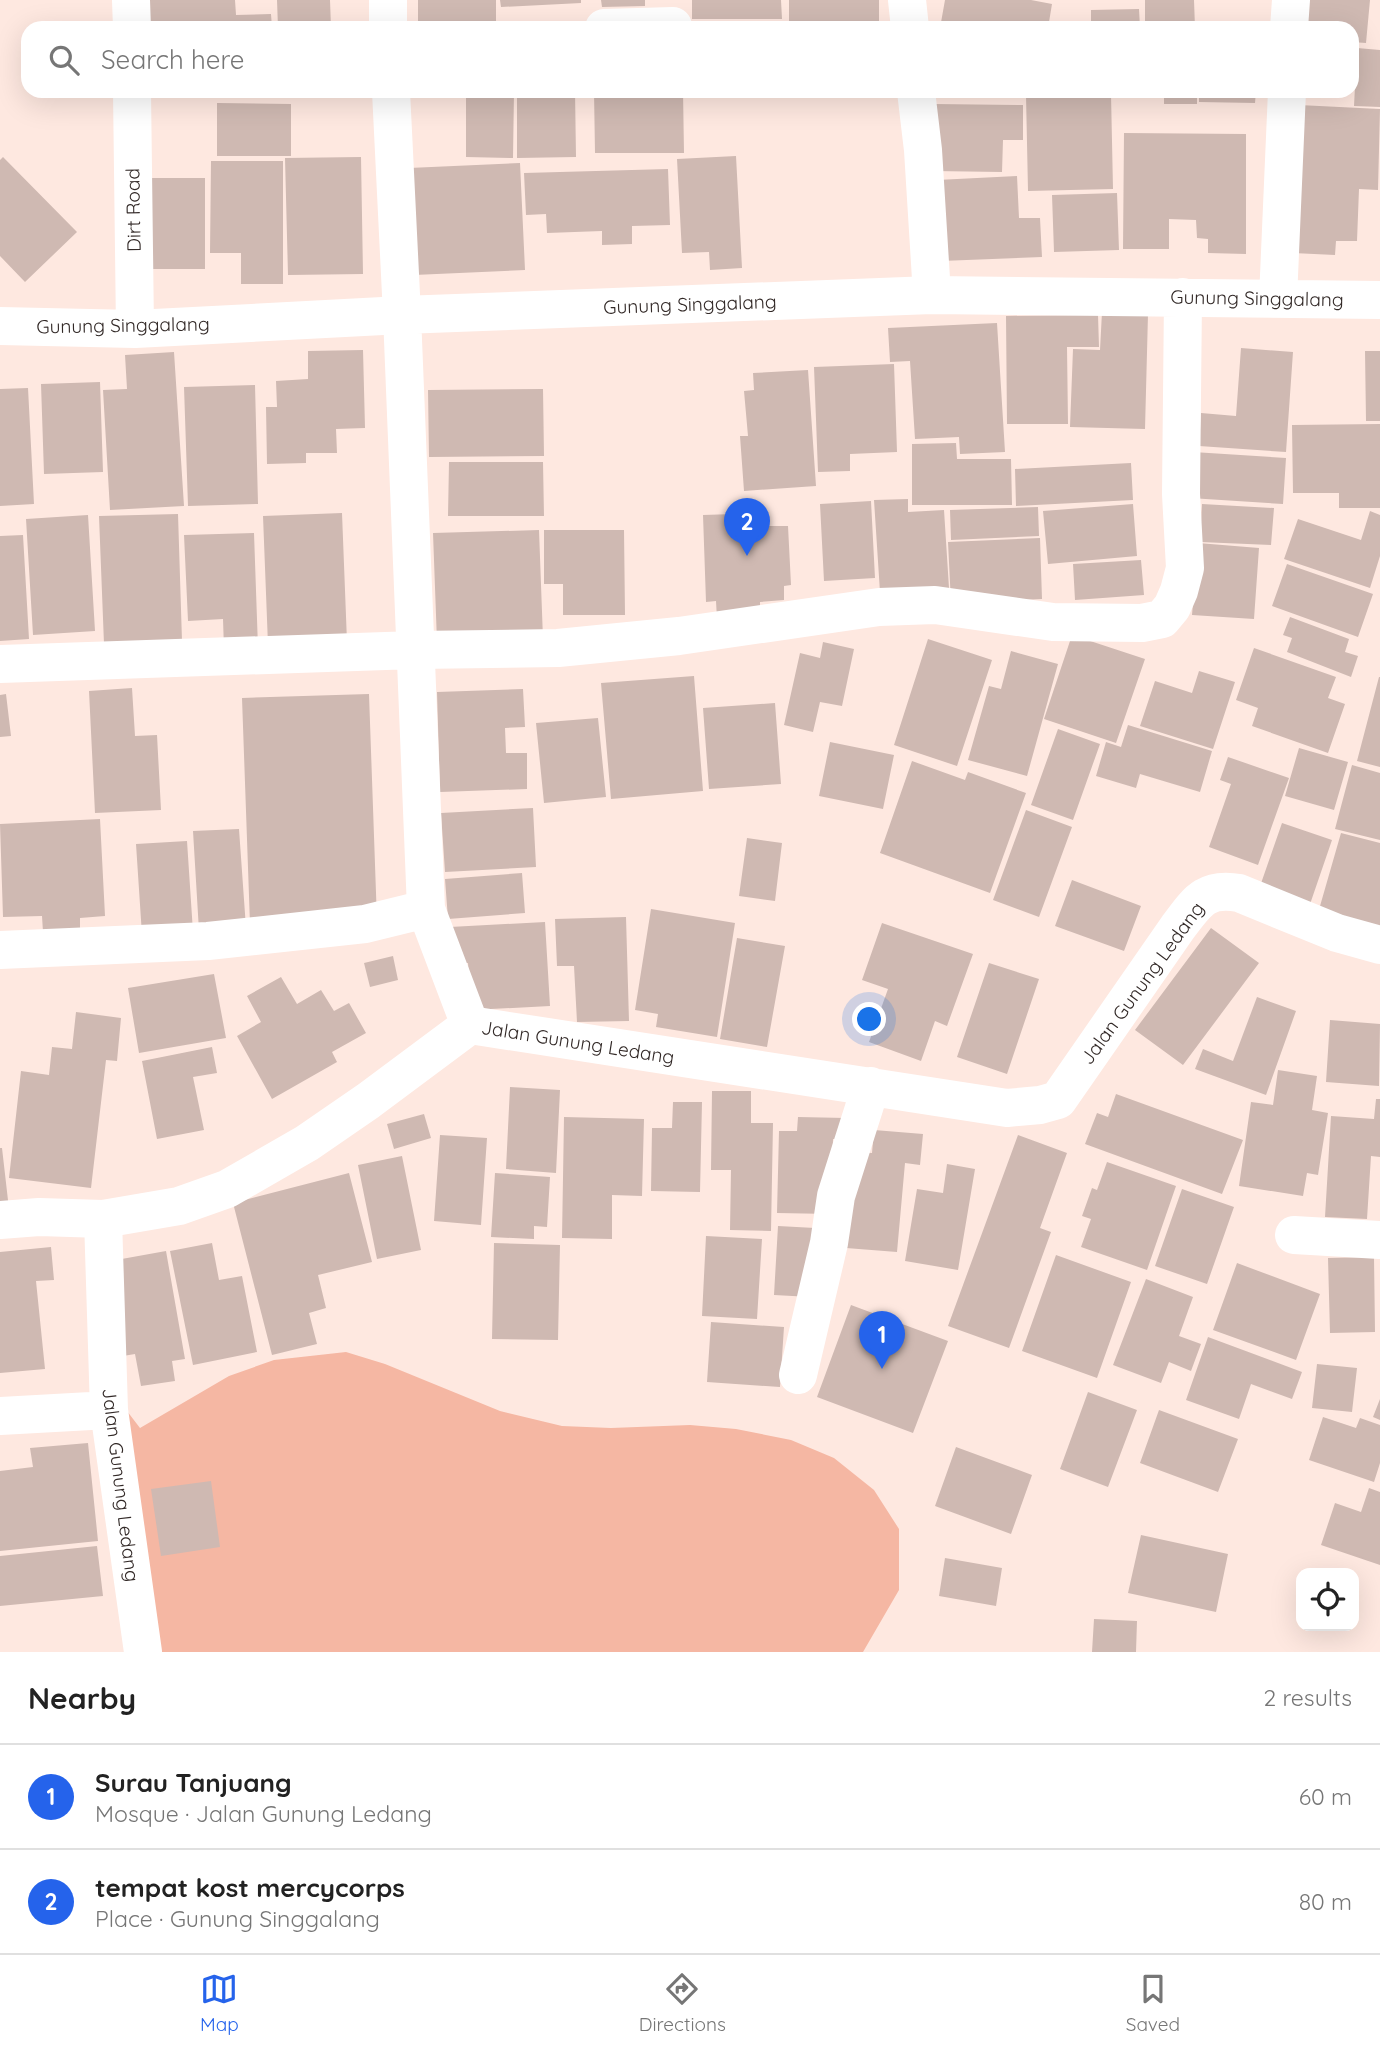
<!DOCTYPE html>
<meta charset="utf-8">
<style>
body{margin:0;font-family:Quicksand,sans-serif;background:#f6f6f6;color:#222}
.controls{position:absolute;right:21px;bottom:21px;display:grid;overflow:hidden;border-radius:14px;box-shadow:0 7px 28px #0002}
.controls button{width:63px;height:63px;display:grid;place-items:center;padding:0;border:0;border-bottom:2px solid #e0e0e0;background:#fff;color:#222;font:35px sans-serif}
.you{position:absolute;left:870px;top:1020px;width:24px;height:24px;margin:-18px;border:5px solid #fff;border-radius:50%;background:#1a73e8;box-shadow:0 0 0 10px #1a73e833}
.badge{display:grid;place-items:center;width:46px;height:46px;border-radius:50%;background:#2563eb;color:#fff;font-size:23px;font-weight:700}
.pin{position:absolute;translate:-50% -58px;filter:drop-shadow(0 2px 4px #0008)}
.pin::after{content:'';position:absolute;top:37px;width:24px;height:21px;background:inherit;clip-path:polygon(0 0,100% 0,50% 100%)}
.list{margin:0;padding:0;list-style:none}
h2{display:flex;justify-content:space-between;align-items:center;height:91px;margin:0;padding:0 28px;font-size:30px}
h2 small{font-size:23px;font-weight:400;color:#767676}
.list li{display:grid;grid-template-columns:46px 1fr auto;gap:21px;align-items:center;box-sizing:border-box;height:105px;padding:0 28px;border-top:2px solid #e0e0e0}
.list b{display:block;font-size:26px;white-space:nowrap}
.list p{margin:0;font-size:23px;white-space:nowrap;color:#767676}
.list em{font-size:23px;font-style:normal;color:#767676}
.icon{flex:none;width:38px;height:38px;fill:none;stroke:currentColor;stroke-width:2;stroke-linecap:round;stroke-linejoin:round}
.map{position:relative;flex:none;width:1380px;height:1652px;overflow:hidden}
.search{position:absolute;background:#fff;box-shadow:0 7px 28px #0002;left:21px;right:21px;top:21px;height:77px;display:flex;align-items:center;gap:18px;box-sizing:border-box;padding:0 24px;border-radius:21px;color:#767676;font-size:26px}
.sheet{height:301px;background:#fff}
nav{display:flex;justify-content:space-around;align-items:center;box-sizing:border-box;height:98px;border-top:2px solid #e0e0e0;background:#fff;font-size:19px;color:#767676}
nav a{display:grid;justify-items:center;gap:4px}
nav .on{color:#2563eb}
.map>svg:first-child{display:block}
.green{fill:#f5b7a3}
.building{fill:#cfb9b2}
.lines{fill:none;stroke-linecap:round;stroke-linejoin:round}
.street{stroke:#fff;stroke-width:38}
.labels{text-anchor:middle;stroke-width:6;stroke-linejoin:round;paint-order:stroke}
.street-label{font-size:19px;fill:#322927;stroke:#fff}
</style>
<div class="map">
<svg width="1380" height="1652" viewBox="0 0 1380 1652">
<rect width="100%" height="100%" fill="#fee8e0"/>
<!-- green -->
<path class="green" d="M 346,1352 L 385,1364 L 500,1411 L 562,1426 L 611,1428 L 690,1425 L 736,1429 L 791,1440 L 834,1458 L 874,1490 L 899,1529 L 899,1590 L 863,1652 L 149,1652 L 117,1398 L 140,1428 L 229,1376 L 274,1360 Z"/>
<!-- building -->
<path class="building" d="M 141,0 L 235,0 L 236,15 L 271,14 L 272,28 L 142,28 Z
M 277,0 L 330,0 L 331,28 L 278,28 Z
M 418,0 L 496,0 L 496,21 L 418,21 Z
M 500,0 L 581,0 L 581,3 L 501,7 Z
M 601,0 L 645,0 L 645,6 L 602,7 Z
M 692,0 L 781,0 L 782,19 L 692,19 Z
M 789,0 L 879,0 L 879,26 L 789,26 Z
M 945,0 L 1031,0 L 1052,4 L 1048,28 L 940,28 Z
M 1145,0 L 1194,0 L 1195,28 L 1145,28 Z
M 1306,0 L 1370,0 L 1366,43 L 1352,42 L 1352,28 L 1303,28 Z
M 1139,9 L 1140,28 L 1091,28 L 1091,10 Z
M 1357,48 L 1380,50 L 1380,107 L 1354,106 Z
M 466,91 L 514,91 L 513,158 L 466,157 Z
M 517,91 L 575,91 L 576,157 L 517,158 Z
M 594,91 L 683,91 L 684,153 L 595,153 Z
M 1164,91 L 1197,91 L 1197,104 L 1164,104 Z
M 1199,91 L 1256,91 L 1255,103 L 1199,102 Z
M 1111,94 L 1113,189 L 1028,191 L 1026,95 Z
M 217,103 L 291,104 L 291,156 L 217,156 Z
M 933,104 L 1023,105 L 1023,140 L 1003,140 L 1002,172 L 933,171 Z
M 1299,105 L 1380,109 L 1378,190 L 1359,189 L 1357,241 L 1336,241 L 1335,255 L 1293,253 Z
M 1124,133 L 1246,134 L 1246,254 L 1208,253 L 1208,239 L 1197,238 L 1196,220 L 1169,219 L 1169,249 L 1123,249 Z
M 736,156 L 742,268 L 710,270 L 709,252 L 682,253 L 677,159 Z
M 3,157 L 77,232 L 25,282 L 0,256 L 0,160 Z
M 361,157 L 363,274 L 288,275 L 285,158 Z
M 211,161 L 283,161 L 283,284 L 241,284 L 241,253 L 210,253 Z
M 520,163 L 525,270 L 414,275 L 409,168 Z
M 668,169 L 670,225 L 632,226 L 632,244 L 602,245 L 602,231 L 547,233 L 546,214 L 526,215 L 524,173 Z
M 1017,176 L 1019,218 L 1040,218 L 1042,257 L 941,261 L 937,180 Z
M 143,178 L 205,178 L 205,269 L 143,269 Z
M 1117,193 L 1119,250 L 1054,252 L 1052,195 Z
M 1102,312 L 1148,314 L 1145,429 L 1070,427 L 1073,349 L 1100,350 Z
M 1098,315 L 1099,347 L 1067,347 L 1068,424 L 1007,424 L 1006,316 Z
M 997,323 L 1005,452 L 960,454 L 959,437 L 915,439 L 910,361 L 890,362 L 888,328 Z
M 1241,348 L 1293,352 L 1286,452 L 1199,446 L 1201,413 L 1236,416 Z
M 363,350 L 365,428 L 336,429 L 337,453 L 306,453 L 306,463 L 267,464 L 266,407 L 277,407 L 276,381 L 308,379 L 308,351 Z
M 1365,351 L 1380,351 L 1380,421 L 1366,421 Z
M 174,352 L 184,506 L 110,510 L 103,390 L 127,389 L 125,355 Z
M 894,364 L 897,452 L 850,454 L 850,471 L 818,472 L 814,367 Z
M 808,370 L 816,486 L 744,491 L 740,436 L 748,436 L 744,391 L 754,390 L 753,373 Z
M 100,382 L 103,472 L 44,474 L 41,384 Z
M 255,385 L 258,504 L 188,506 L 184,387 Z
M 28,388 L 34,504 L 0,506 L 0,389 Z
M 543,389 L 544,456 L 429,457 L 428,390 Z
M 1380,424 L 1380,508 L 1339,508 L 1339,493 L 1293,493 L 1292,425 Z
M 956,443 L 957,459 L 1011,459 L 1012,505 L 912,505 L 912,444 Z
M 1193,452 L 1286,458 L 1283,504 L 1190,498 Z
M 449,462 L 543,462 L 544,516 L 448,516 Z
M 1131,463 L 1133,500 L 1016,506 L 1015,469 Z
M 908,499 L 908,512 L 944,510 L 949,588 L 880,592 L 874,500 Z
M 871,501 L 875,578 L 824,581 L 820,504 Z
M 1133,504 L 1137,556 L 1048,564 L 1043,511 Z
M 1202,504 L 1274,508 L 1271,545 L 1200,542 Z
M 1038,507 L 1039,536 L 951,540 L 950,510 Z
M 1370,511 L 1380,515 L 1380,556 L 1370,588 L 1284,559 L 1298,519 L 1361,540 Z
M 342,513 L 347,642 L 268,645 L 263,516 Z
M 765,513 L 766,526 L 788,526 L 791,585 L 784,586 L 784,600 L 760,602 L 760,617 L 717,619 L 716,601 L 706,602 L 703,515 Z
M 178,514 L 182,641 L 104,644 L 99,516 Z
M 88,515 L 95,631 L 33,635 L 26,519 Z
M 539,530 L 543,639 L 437,642 L 433,533 Z
M 544,530 L 624,530 L 625,615 L 563,615 L 563,584 L 544,584 Z
M 254,533 L 258,648 L 224,649 L 223,619 L 188,621 L 184,535 Z
M 23,535 L 29,639 L 0,641 L 0,536 Z
M 1040,538 L 1042,599 L 951,603 L 948,542 Z
M 1198,543 L 1259,548 L 1254,619 L 1192,615 Z
M 1141,560 L 1144,595 L 1075,600 L 1073,564 Z
M 1287,564 L 1373,594 L 1358,637 L 1272,606 Z
M 1290,617 L 1349,639 L 1345,652 L 1358,656 L 1351,677 L 1287,652 L 1292,638 L 1283,635 Z
M 1072,635 L 1145,659 L 1116,743 L 1044,719 Z
M 928,639 L 992,660 L 957,766 L 894,745 Z
M 823,642 L 854,649 L 842,706 L 820,702 L 813,732 L 784,725 L 800,653 L 820,658 Z
M 1254,648 L 1336,677 L 1328,698 L 1345,704 L 1328,753 L 1252,726 L 1258,708 L 1236,700 Z
M 1011,651 L 1058,664 L 1027,776 L 968,760 L 989,686 L 1001,689 Z
M 1199,671 L 1235,682 L 1213,749 L 1140,726 L 1155,681 L 1192,693 Z
M 694,676 L 703,791 L 611,799 L 601,683 Z
M 1379,677 L 1380,677 L 1380,767 L 1357,761 Z
M 132,688 L 135,736 L 157,735 L 161,810 L 95,813 L 89,691 Z
M 523,689 L 525,727 L 505,728 L 506,753 L 527,753 L 527,789 L 440,792 L 437,692 Z
M 6,694 L 11,736 L 0,737 L 0,695 Z
M 369,694 L 377,921 L 250,924 L 242,698 Z
M 775,703 L 781,784 L 709,789 L 703,708 Z
M 598,718 L 606,797 L 544,803 L 536,723 Z
M 1128,725 L 1212,751 L 1200,792 L 1140,774 L 1136,788 L 1096,776 L 1106,742 L 1121,747 Z
M 1058,729 L 1100,744 L 1073,820 L 1031,805 Z
M 830,742 L 894,755 L 883,809 L 819,796 Z
M 1299,748 L 1348,762 L 1334,810 L 1285,796 Z
M 1228,757 L 1289,778 L 1258,865 L 1209,847 L 1231,784 L 1220,780 Z
M 912,761 L 965,780 L 968,772 L 1026,793 L 990,893 L 880,853 Z
M 1352,765 L 1380,773 L 1380,840 L 1335,829 Z
M 533,808 L 536,867 L 445,872 L 441,813 Z
M 1026,810 L 1072,827 L 1039,917 L 993,900 Z
M 100,819 L 105,916 L 80,918 L 80,930 L 43,932 L 42,916 L 3,917 L 0,824 Z
M 1282,823 L 1332,840 L 1308,910 L 1258,892 Z
M 239,829 L 246,928 L 199,931 L 193,831 Z
M 1341,833 L 1380,843 L 1380,937 L 1316,920 Z
M 747,838 L 782,843 L 775,901 L 739,896 Z
M 187,841 L 193,932 L 142,935 L 136,844 Z
M 522,873 L 525,913 L 448,919 L 445,879 Z
M 1072,880 L 1141,906 L 1124,951 L 1055,926 Z
M 651,909 L 735,923 L 717,1037 L 656,1027 L 658,1014 L 635,1010 Z
M 626,917 L 629,1021 L 577,1022 L 574,966 L 557,966 L 555,919 Z
M 545,922 L 550,1006 L 471,1010 L 468,963 L 452,964 L 450,927 Z
M 882,923 L 973,954 L 947,1026 L 935,1021 L 921,1061 L 869,1042 L 888,989 L 862,980 Z
M 1211,928 L 1259,963 L 1183,1065 L 1135,1030 Z
M 737,938 L 785,946 L 767,1047 L 720,1039 Z
M 393,956 L 398,980 L 370,987 L 364,963 Z
M 989,963 L 1039,979 L 1007,1074 L 957,1057 Z
M 214,974 L 226,1038 L 139,1053 L 128,988 Z
M 281,977 L 297,1004 L 321,990 L 334,1011 L 349,1003 L 366,1033 L 332,1052 L 337,1062 L 272,1099 L 237,1036 L 261,1022 L 247,996 Z
M 1257,997 L 1296,1011 L 1266,1095 L 1195,1069 L 1203,1049 L 1233,1061 Z
M 76,1012 L 121,1018 L 117,1061 L 106,1060 L 91,1188 L 9,1178 L 21,1071 L 49,1075 L 52,1047 L 72,1049 Z
M 1330,1020 L 1380,1024 L 1379,1086 L 1326,1082 Z
M 212,1047 L 217,1073 L 193,1077 L 204,1130 L 157,1139 L 142,1061 Z
M 1278,1070 L 1317,1076 L 1312,1110 L 1328,1113 L 1318,1175 L 1307,1173 L 1303,1196 L 1239,1186 L 1251,1102 L 1273,1105 Z
M 510,1087 L 560,1090 L 556,1173 L 506,1169 Z
M 712,1091 L 751,1091 L 751,1123 L 773,1123 L 771,1231 L 730,1230 L 731,1170 L 711,1170 Z
M 1116,1094 L 1243,1140 L 1222,1194 L 1085,1144 L 1097,1113 L 1108,1117 Z
M 1376,1099 L 1380,1099 L 1380,1157 L 1371,1156 L 1367,1219 L 1325,1217 L 1331,1116 L 1374,1119 Z
M 673,1102 L 702,1102 L 700,1192 L 651,1191 L 652,1128 L 672,1128 Z
M 424,1114 L 431,1138 L 394,1149 L 387,1124 Z
M 564,1117 L 644,1119 L 642,1196 L 612,1195 L 612,1239 L 562,1238 Z
M 798,1117 L 846,1118 L 846,1140 L 833,1139 L 831,1214 L 777,1213 L 779,1131 L 797,1131 Z
M 874,1130 L 923,1134 L 920,1165 L 905,1163 L 897,1252 L 846,1248 L 854,1152 L 872,1153 Z
M 440,1135 L 487,1138 L 481,1225 L 434,1221 Z
M 1018,1135 L 1067,1153 L 1040,1228 L 1051,1232 L 1009,1348 L 948,1326 Z
M 0,1148 L 2,1148 L 9,1209 L 0,1210 Z
M 402,1156 L 421,1250 L 377,1259 L 358,1165 Z
M 1107,1162 L 1176,1186 L 1147,1270 L 1081,1247 L 1091,1219 L 1082,1216 L 1092,1188 L 1097,1190 Z
M 947,1164 L 975,1169 L 958,1270 L 905,1261 L 917,1189 L 943,1193 Z
M 349,1173 L 372,1262 L 318,1275 L 326,1308 L 309,1313 L 317,1344 L 272,1355 L 233,1203 Z
M 495,1173 L 550,1177 L 547,1227 L 534,1226 L 534,1239 L 491,1237 Z
M 1182,1189 L 1234,1207 L 1207,1284 L 1155,1266 Z
M 778,1226 L 815,1228 L 811,1297 L 774,1295 Z
M 706,1236 L 762,1239 L 757,1319 L 702,1316 Z
M 212,1243 L 219,1280 L 242,1276 L 257,1352 L 193,1365 L 170,1251 Z
M 494,1243 L 560,1245 L 558,1340 L 492,1339 Z
M 51,1247 L 54,1280 L 36,1281 L 45,1369 L 0,1373 L 0,1252 Z
M 166,1251 L 185,1359 L 172,1361 L 175,1381 L 141,1386 L 135,1354 L 123,1356 L 105,1262 Z
M 1056,1255 L 1131,1282 L 1097,1378 L 1022,1351 Z
M 1374,1257 L 1375,1332 L 1330,1333 L 1328,1258 Z
M 1237,1263 L 1320,1294 L 1296,1360 L 1213,1330 Z
M 1146,1279 L 1193,1297 L 1179,1336 L 1201,1344 L 1191,1371 L 1169,1362 L 1161,1383 L 1113,1365 Z
M 851,1305 L 948,1341 L 913,1433 L 817,1397 Z
M 711,1322 L 784,1327 L 780,1387 L 707,1382 Z
M 1208,1337 L 1302,1372 L 1292,1399 L 1251,1384 L 1239,1419 L 1186,1400 Z
M 1317,1364 L 1357,1368 L 1352,1412 L 1312,1408 Z
M 1088,1392 L 1137,1410 L 1108,1487 L 1060,1469 Z
M 1380,1399 L 1380,1420 L 1373,1417 Z
M 1159,1410 L 1238,1439 L 1218,1492 L 1140,1463 Z
M 1323,1417 L 1356,1428 L 1360,1418 L 1380,1425 L 1380,1463 L 1374,1482 L 1309,1460 Z
M 88,1443 L 98,1541 L 0,1551 L 0,1471 L 33,1467 L 30,1448 Z
M 956,1447 L 1032,1475 L 1011,1534 L 935,1506 Z
M 211,1481 L 220,1547 L 161,1556 L 151,1489 Z
M 1369,1488 L 1380,1492 L 1380,1565 L 1321,1545 L 1335,1503 L 1361,1512 Z
M 1141,1535 L 1228,1554 L 1216,1612 L 1128,1593 Z
M 97,1546 L 103,1596 L 0,1606 L 0,1556 Z
M 945,1558 L 1002,1568 L 996,1606 L 939,1596 Z
M 1094,1619 L 1137,1621 L 1136,1652 L 1092,1652 Z"/>
<g class="lines">
<!-- street -->
<path class="street" d="M 131,0 L 132,28
M 907,0 L 910,28
M 388,28 L 388,0
M 604,28 L 673,26
M 1289,28 L 1291,0
M 132,91 L 135,329
M 916,91 L 923,150 L 932,295
M 1278,299 L 1287,91
M 0,326 L 135,329 L 402,315 L 932,295 L 1380,300
M 0,664 L 415,650 L 558,648 L 679,636 L 879,607 L 935,605 L 1053,622 L 1142,623 L 1162,619 L 1172,607 L 1179,591 L 1185,568 L 1181,494 L 1183,297
M 426,909 L 470,1025
M 0,950 L 208,941 L 365,924 L 426,909 L 402,315 L 391,91
M 0,1220 L 39,1217 L 103,1219
M 1294,1235 L 1380,1240
M 798,1375 L 829,1243 L 836,1196 L 871,1086
M 0,1416 L 109,1410
M 143,1652 L 109,1410 L 103,1219 L 179,1206 L 227,1189 L 307,1143 L 368,1101 L 470,1025 L 1007,1108 L 1040,1105 L 1058,1100 L 1178,927 C 1197,902 1205,887 1239,893 L 1337,933 L 1380,945"/>
</g>
<g class="labels">
<!-- street labels -->
<g class="street-label">
<text transform="translate(133 210) rotate(-91)" y="7">Dirt Road</text>
<text transform="translate(1257 298) rotate(1)" y="7">Gunung Singgalang</text>
<text transform="translate(690 304) rotate(-2)" y="7">Gunung Singgalang</text>
<text transform="translate(123 325) rotate(-1)" y="7">Gunung Singgalang</text>
<text transform="translate(1142 983) rotate(-54)" y="7">Jalan Gunung Ledang</text>
<text transform="translate(578 1042) rotate(9)" y="7">Jalan Gunung Ledang</text>
<text transform="translate(121 1485) rotate(83)" y="7">Jalan Gunung Ledang</text>
</g>
</g>
</svg>
<div class="controls">
<button><svg class="icon" aria-label="locate" viewBox="0 0 24 24"><circle cx="12" cy="12" r="6"/><path d="M12 2v4M12 18v4M2 12h4M18 12h4"/></svg></button>
</div>
<div class="you"></div>
<div class="pin badge" style="left:882px;top:1369px">1</div>
<div class="pin badge" style="left:747px;top:556px">2</div>
<div class="search"><svg class="icon" aria-label="search" viewBox="0 0 24 24"><circle cx="10" cy="10" r="6"/><path d="M15 15l6 6"/></svg>Search here</div>
</div>
<section class="sheet">
<h2>Nearby<small>2 results</small></h2>
<ul class="list">
<li><span class="badge">1</span><div><b>Surau Tanjuang</b><p>Mosque · Jalan Gunung Ledang</p></div><em>60 m</em></li>
<li><span class="badge">2</span><div><b>tempat kost mercycorps</b><p>Place · Gunung Singgalang</p></div><em>80 m</em></li>
</ul>
</section>
<nav>
<a class="on"><svg class="icon" aria-label="map" viewBox="0 0 24 24"><path d="M3 6l6-2 6 2 6-2v14l-6 2-6-2-6 2zM9 4v14M15 6v14"/></svg>Map</a>
<a><svg class="icon" aria-label="directions" viewBox="0 0 24 24"><path d="M12 3l9 9-9 9-9-9zM9 14v-3h6M13 9l2 2-2 2"/></svg>Directions</a>
<a><svg class="icon" aria-label="saved" viewBox="0 0 24 24"><path d="M7 4h10v16l-5-4-5 4z"/></svg>Saved</a>
</nav>
